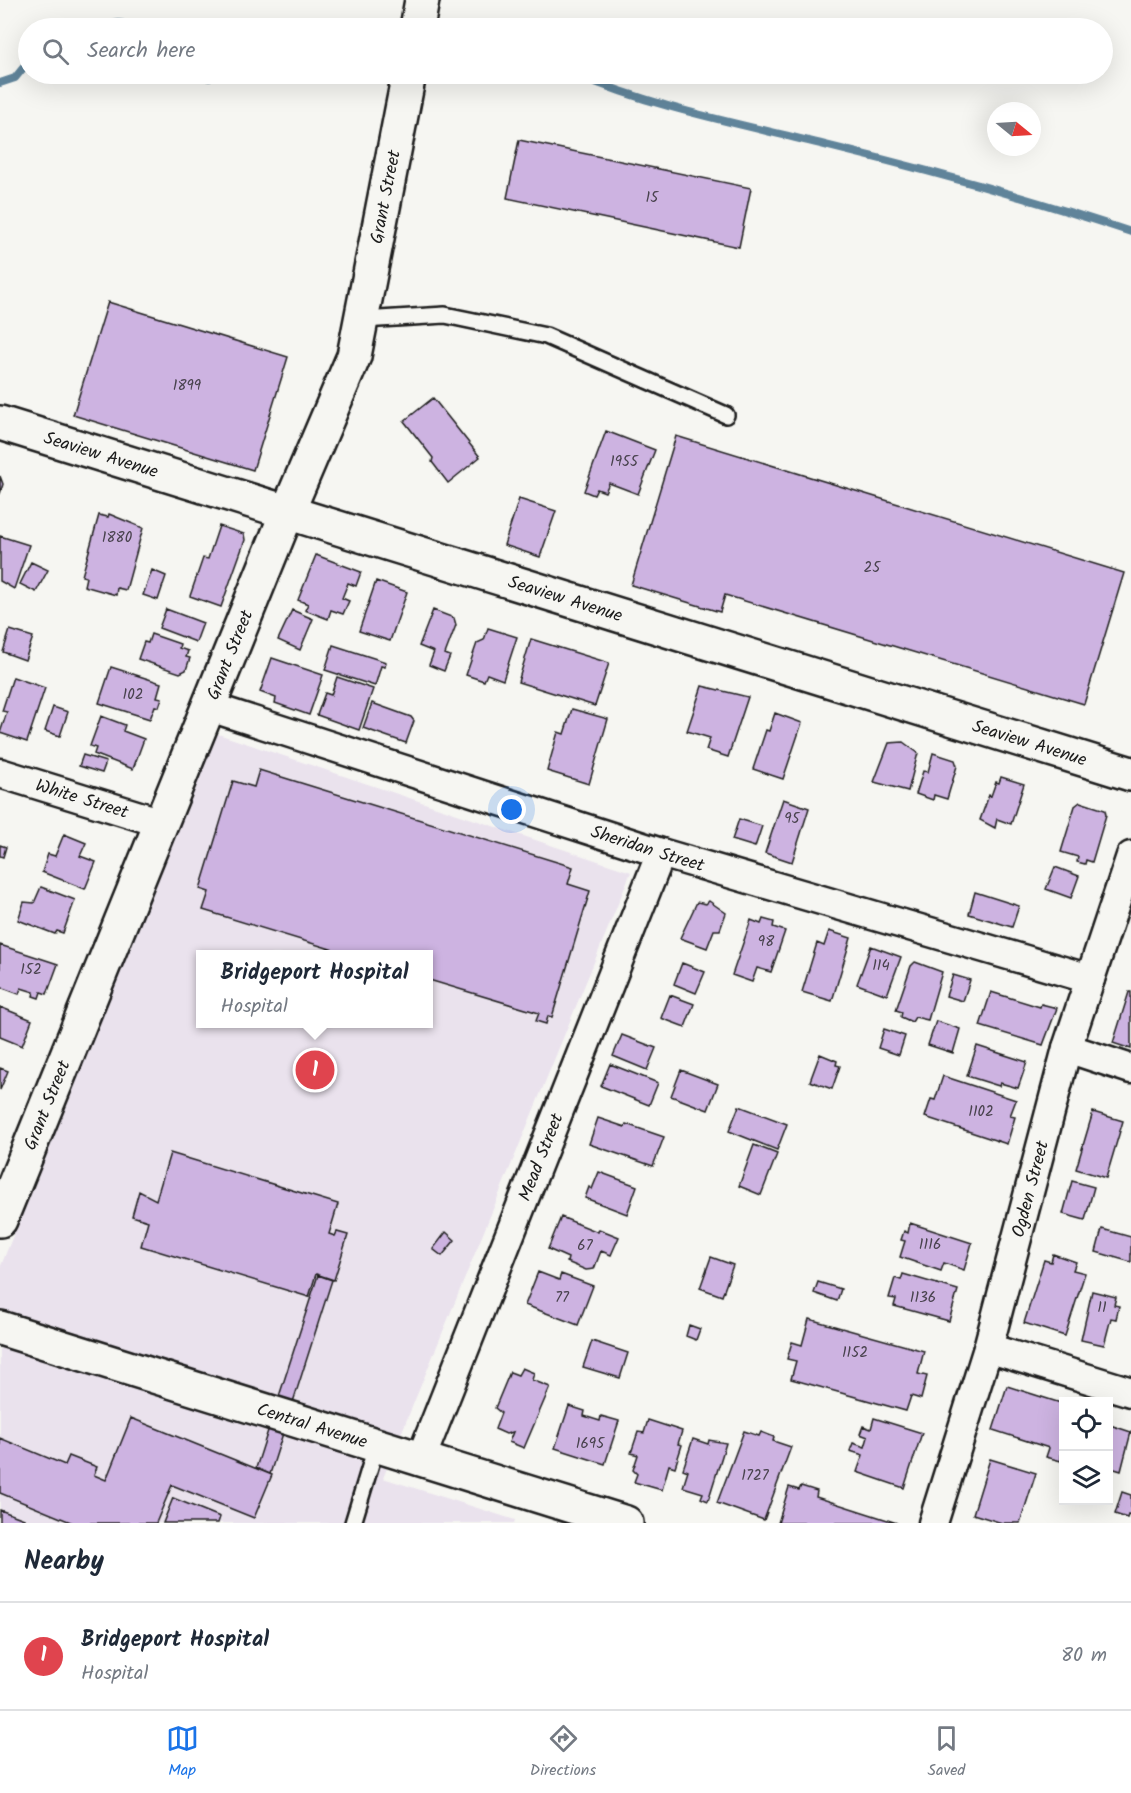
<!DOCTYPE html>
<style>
body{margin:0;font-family:Kalam,sans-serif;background:#f2f2f3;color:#1f2937}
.controls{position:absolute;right:18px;bottom:18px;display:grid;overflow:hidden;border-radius:0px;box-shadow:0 6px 24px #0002}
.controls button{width:54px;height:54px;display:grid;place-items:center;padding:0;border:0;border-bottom:2px solid #e0e1e3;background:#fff;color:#1f2937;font:30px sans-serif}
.compass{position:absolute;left:987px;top:102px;width:54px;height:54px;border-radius:50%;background:#fff;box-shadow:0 6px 24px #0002;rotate:108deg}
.you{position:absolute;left:512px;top:810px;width:21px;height:21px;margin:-15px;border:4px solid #fff;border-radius:50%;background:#1a73e8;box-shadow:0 0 0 9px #1a73e833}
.badge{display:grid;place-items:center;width:39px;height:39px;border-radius:50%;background:#1a73e8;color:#fff;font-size:20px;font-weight:700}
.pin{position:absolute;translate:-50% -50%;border:3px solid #fff;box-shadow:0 2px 6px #0006}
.popup{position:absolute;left:196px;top:950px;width:237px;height:78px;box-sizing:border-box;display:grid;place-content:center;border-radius:0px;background:#fff;filter:drop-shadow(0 2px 4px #0005);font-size:20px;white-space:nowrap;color:#747a83}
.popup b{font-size:22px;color:#1f2937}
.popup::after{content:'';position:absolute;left:50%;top:100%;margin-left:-12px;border:12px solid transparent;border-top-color:#fff}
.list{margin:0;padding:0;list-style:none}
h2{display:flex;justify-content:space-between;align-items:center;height:78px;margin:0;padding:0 24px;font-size:26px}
h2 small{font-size:20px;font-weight:400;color:#747a83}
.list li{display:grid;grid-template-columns:39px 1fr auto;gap:18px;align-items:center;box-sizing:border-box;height:108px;padding:0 24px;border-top:2px solid #e0e1e3}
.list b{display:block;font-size:22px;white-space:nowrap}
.list p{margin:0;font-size:20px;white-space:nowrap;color:#747a83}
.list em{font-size:20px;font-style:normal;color:#747a83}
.icon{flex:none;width:33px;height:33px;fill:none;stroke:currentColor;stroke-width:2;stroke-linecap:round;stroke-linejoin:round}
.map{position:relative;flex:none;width:1131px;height:1523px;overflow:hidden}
.search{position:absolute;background:#fff;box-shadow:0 6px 24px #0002;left:18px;right:18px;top:18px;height:66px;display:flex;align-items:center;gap:15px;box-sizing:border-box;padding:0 21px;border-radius:33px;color:#747a83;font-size:22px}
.sheet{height:186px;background:#fff}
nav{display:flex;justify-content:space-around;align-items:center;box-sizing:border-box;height:84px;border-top:2px solid #e0e1e3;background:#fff;font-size:16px;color:#747a83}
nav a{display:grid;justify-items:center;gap:3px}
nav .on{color:#1a73e8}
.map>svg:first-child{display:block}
.built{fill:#eae2ed;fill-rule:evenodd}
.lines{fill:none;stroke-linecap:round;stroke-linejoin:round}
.stream{stroke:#61849a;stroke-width:8}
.building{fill:#cdb3e1;stroke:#1c1c1c;stroke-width:1.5}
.service-casing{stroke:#1c1c1c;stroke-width:20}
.minor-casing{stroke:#1c1c1c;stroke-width:33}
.secondary-casing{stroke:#1c1c1c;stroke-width:38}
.service{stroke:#f6f6f2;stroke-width:15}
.minor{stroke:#f6f6f2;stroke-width:28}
.secondary{stroke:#f6f6f2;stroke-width:33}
.labels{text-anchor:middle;stroke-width:6;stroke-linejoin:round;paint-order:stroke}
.number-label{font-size:15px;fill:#48424d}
.street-label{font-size:18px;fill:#1c1c1c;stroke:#f6f6f2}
</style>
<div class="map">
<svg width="1131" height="1523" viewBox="0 0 1131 1523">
<rect width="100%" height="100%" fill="#f6f6f2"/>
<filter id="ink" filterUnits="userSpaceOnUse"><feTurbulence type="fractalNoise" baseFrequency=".0167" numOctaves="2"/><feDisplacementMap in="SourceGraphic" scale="12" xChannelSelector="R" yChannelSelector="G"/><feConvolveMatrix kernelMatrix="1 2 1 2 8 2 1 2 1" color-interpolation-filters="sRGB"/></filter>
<g filter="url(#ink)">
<!-- built -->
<path class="built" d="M 215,733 L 631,872 L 383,1478 L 515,1520 L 514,1523 L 0,1523 L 0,1268 ZM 201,954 L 429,954 L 429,1024 L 201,1024 Z"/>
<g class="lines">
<!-- stream -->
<path class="stream" d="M 94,28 L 119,23 L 143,28
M 196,74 L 209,78 L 218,74
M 576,74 C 655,108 741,124 825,145 C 928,170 1030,198 1131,232
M 0,83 L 15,78 L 28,62"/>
</g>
<!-- building -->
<path class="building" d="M 519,140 L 751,188 L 739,247 L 507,198 Z
M 108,302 L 288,357 L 253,470 L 73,415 Z
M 433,398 L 480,457 L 448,483 L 432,462 L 433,458 L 404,421 Z
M 606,431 L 655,450 L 638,494 L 609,483 L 605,492 L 597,489 L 594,495 L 584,491 Z
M 676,436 L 1124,573 L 1084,704 L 725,595 L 720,612 L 631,585 Z
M 0,476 L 3,484 L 0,494 Z
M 519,499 L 556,511 L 540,557 L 504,545 Z
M 109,514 L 143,528 L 126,590 L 117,588 L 116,595 L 84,586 L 86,577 L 82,576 L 99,515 L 108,517 Z
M 219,526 L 244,534 L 245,540 L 221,607 L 190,596 L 203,558 L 208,559 Z
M 0,536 L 29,545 L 14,589 L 0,581 Z
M 316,555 L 361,572 L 356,586 L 348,583 L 342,598 L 349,601 L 343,614 L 331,610 L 328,619 L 305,610 L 308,604 L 298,600 Z
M 31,562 L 48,570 L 36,592 L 20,584 Z
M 152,570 L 166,576 L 158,600 L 143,595 Z
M 376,581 L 407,592 L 390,641 L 359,631 Z
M 166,609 L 203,623 L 196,642 L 159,628 Z
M 292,610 L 313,619 L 300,650 L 278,640 Z
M 433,610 L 454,618 L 456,625 L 445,654 L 450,656 L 444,671 L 429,665 L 434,652 L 419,646 Z
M 488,628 L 517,637 L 503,680 L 487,674 L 484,681 L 466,675 L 477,643 L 484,640 Z
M 10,630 L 33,637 L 25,660 L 3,652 Z
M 151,634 L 180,644 L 179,648 L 188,651 L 186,657 L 190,658 L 186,670 L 180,673 L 138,659 L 144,642 L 148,643 Z
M 531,639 L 609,663 L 595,706 L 518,682 Z
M 333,645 L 386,662 L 385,667 L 381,666 L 375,686 L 325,670 Z
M 272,658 L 323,675 L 309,715 L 275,703 L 276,698 L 260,692 Z
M 111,667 L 161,683 L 157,697 L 162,698 L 159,707 L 155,706 L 150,719 L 99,703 Z
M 13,677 L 45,688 L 27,742 L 0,733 L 7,712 L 2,711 Z
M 337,677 L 373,689 L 359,730 L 317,715 L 325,693 L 331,695 Z
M 702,686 L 748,697 L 728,757 L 706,750 L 710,738 L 687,731 Z
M 372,703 L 411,717 L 414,721 L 406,743 L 363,728 Z
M 53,707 L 68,712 L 60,736 L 45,731 Z
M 572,709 L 608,719 L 589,784 L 547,771 L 558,732 L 564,734 Z
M 775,713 L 802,723 L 783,779 L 753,769 L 766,730 L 769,731 Z
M 101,716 L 125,725 L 123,731 L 144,739 L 133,769 L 94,754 L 96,748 L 90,746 Z
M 903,742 L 918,753 L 908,791 L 874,782 L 889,743 Z
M 933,753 L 955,760 L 957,766 L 947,799 L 934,795 L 933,800 L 916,794 L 923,771 L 928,772 Z
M 83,755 L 106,762 L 102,773 L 79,766 Z
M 259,770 L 573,867 L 568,884 L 590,891 L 552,1017 L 548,1016 L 546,1024 L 536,1021 L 539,1013 L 429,980 L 429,954 L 347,954 L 203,910 L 209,892 L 200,889 L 233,781 L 254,787 Z
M 1001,777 L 1024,784 L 1011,824 L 997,819 L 995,828 L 980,820 L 989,795 L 991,796 L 996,782 L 999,783 Z
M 783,799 L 809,808 L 792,862 L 765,853 Z
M 1080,802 L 1105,810 L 1106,815 L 1092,862 L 1086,860 L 1085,864 L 1077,862 L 1078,857 L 1061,852 L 1075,806 Z
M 739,819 L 762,826 L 755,847 L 732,840 Z
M 64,834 L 86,843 L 80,856 L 96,862 L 85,889 L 42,872 L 48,854 L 55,856 Z
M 0,845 L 6,847 L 3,857 L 0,856 Z
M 1055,867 L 1079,876 L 1071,898 L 1046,889 Z
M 41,887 L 75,900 L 63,933 L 57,931 L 55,934 L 18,920 L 24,902 L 34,903 Z
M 975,892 L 1019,906 L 1012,927 L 969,914 Z
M 709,901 L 726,913 L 720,930 L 714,930 L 707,948 L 680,938 L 697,902 L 706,904 Z
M 763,919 L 774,922 L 773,927 L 785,931 L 771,972 L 757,968 L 752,982 L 732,975 L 751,920 L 761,924 Z
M 829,931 L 851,938 L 832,1001 L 802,992 L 817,943 L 824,946 Z
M 0,945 L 58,964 L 47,994 L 41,992 L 39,998 L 33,996 L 34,992 L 21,988 L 19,994 L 0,987 Z
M 871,946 L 901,957 L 887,995 L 857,984 Z
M 915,962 L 942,972 L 928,1020 L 915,1017 L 912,1022 L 901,1017 L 902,1012 L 896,1010 L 911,966 Z
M 682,963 L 705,972 L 696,993 L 674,984 Z
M 953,975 L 970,980 L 963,1001 L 946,996 Z
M 991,992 L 1040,1007 L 1041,1004 L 1057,1008 L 1043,1045 L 980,1026 Z
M 1129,992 L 1131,992 L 1131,1049 L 1113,1043 Z
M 670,995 L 694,1004 L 685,1027 L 661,1018 Z
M 0,1007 L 32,1020 L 22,1046 L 0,1037 Z
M 936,1021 L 960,1029 L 953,1053 L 928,1045 Z
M 884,1029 L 905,1036 L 899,1055 L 878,1048 Z
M 622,1035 L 656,1048 L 647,1070 L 613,1056 Z
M 977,1046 L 1027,1062 L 1018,1088 L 1000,1083 L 999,1086 L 967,1076 Z
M 820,1054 L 837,1061 L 836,1065 L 840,1066 L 832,1089 L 810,1081 Z
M 610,1064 L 658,1083 L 649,1105 L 601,1086 Z
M 0,1068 L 8,1071 L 0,1090 Z
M 681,1070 L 718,1084 L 708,1110 L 671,1096 Z
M 943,1076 L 1016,1100 L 1010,1116 L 1015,1117 L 1007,1144 L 925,1117 L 931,1099 L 935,1100 Z
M 739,1106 L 787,1124 L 777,1150 L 729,1131 Z
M 1093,1112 L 1123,1121 L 1106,1178 L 1076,1169 Z
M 598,1118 L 625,1127 L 626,1124 L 664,1137 L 653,1166 L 589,1144 Z
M 754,1145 L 777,1154 L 761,1195 L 739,1186 Z
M 170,1153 L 338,1204 L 329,1234 L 335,1236 L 337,1232 L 348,1235 L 334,1280 L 316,1274 L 309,1297 L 141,1246 L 148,1221 L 132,1216 L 139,1191 L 156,1200 Z
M 599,1172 L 637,1186 L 627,1214 L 585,1198 L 589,1187 L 592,1189 Z
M 1072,1181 L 1094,1187 L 1085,1220 L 1063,1214 Z
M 561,1217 L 598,1232 L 599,1229 L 619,1237 L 611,1255 L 601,1251 L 594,1269 L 586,1270 L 567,1262 L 568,1258 L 548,1249 Z
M 910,1223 L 972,1243 L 964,1270 L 944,1263 L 941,1271 L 900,1257 L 905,1241 L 901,1240 L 904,1231 L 908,1233 Z
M 1102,1229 L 1131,1237 L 1131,1262 L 1096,1252 Z
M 446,1232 L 455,1240 L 442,1256 L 433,1249 Z
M 1053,1254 L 1076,1262 L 1073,1270 L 1085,1273 L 1065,1336 L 1024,1323 L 1044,1260 L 1051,1262 Z
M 711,1257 L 733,1265 L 722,1296 L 700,1288 Z
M 538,1272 L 559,1280 L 561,1274 L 593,1286 L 578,1325 L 525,1305 Z
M 903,1274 L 958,1290 L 949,1321 L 894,1306 L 896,1299 L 889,1298 L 895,1278 L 901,1280 Z
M 318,1275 L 332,1280 L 270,1474 L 256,1468 Z
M 818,1282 L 841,1289 L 837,1301 L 814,1293 Z
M 1092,1291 L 1116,1297 L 1114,1305 L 1119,1306 L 1116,1319 L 1111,1318 L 1104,1345 L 1081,1340 Z
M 809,1319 L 924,1351 L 918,1374 L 927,1376 L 921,1399 L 911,1396 L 906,1411 L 791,1379 L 796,1361 L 787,1359 L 792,1342 L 802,1345 Z
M 689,1325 L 700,1329 L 696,1340 L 686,1336 Z
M 592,1341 L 628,1353 L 620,1378 L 583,1367 Z
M 522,1368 L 534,1373 L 532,1380 L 550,1387 L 524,1448 L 509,1442 L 513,1432 L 506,1434 L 495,1429 L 501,1413 L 495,1408 L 510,1372 L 518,1375 Z
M 1007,1386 L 1064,1404 L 1061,1461 L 1046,1457 L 1049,1448 L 993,1430 Z
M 569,1406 L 585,1411 L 584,1416 L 600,1421 L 601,1416 L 619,1421 L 605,1464 L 555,1448 Z
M 131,1418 L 272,1475 L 254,1518 L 172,1485 L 156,1523 L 73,1523 L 0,1493 L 0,1438 L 65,1465 L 69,1456 L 97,1467 L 94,1475 L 106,1480 Z
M 874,1418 L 922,1433 L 904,1488 L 857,1472 L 863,1455 L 850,1451 L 853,1443 L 865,1447 L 868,1437 L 860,1434 L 863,1426 L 871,1429 Z
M 648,1420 L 682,1431 L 678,1444 L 682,1445 L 675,1467 L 669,1465 L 662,1490 L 634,1482 L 637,1474 L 633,1470 L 638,1455 L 631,1453 L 638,1432 L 644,1433 Z
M 1110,1425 L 1131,1432 L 1121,1471 L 1108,1467 Z
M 744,1431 L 759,1436 L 761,1432 L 774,1437 L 773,1441 L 791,1447 L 764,1520 L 717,1503 Z
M 693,1439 L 708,1444 L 709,1440 L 726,1443 L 708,1501 L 701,1498 L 703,1493 L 683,1487 L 688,1471 L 683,1469 Z
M 990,1459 L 1036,1473 L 1020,1523 L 1002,1523 L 973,1514 Z
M 801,1486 L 817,1491 L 816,1497 L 897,1523 L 778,1523 L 789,1487 L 799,1490 Z
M 1122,1492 L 1131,1495 L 1131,1516 L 1128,1515 L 1127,1518 L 1115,1514 Z
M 173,1498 L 220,1517 L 218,1523 L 163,1523 Z
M 0,1510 L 24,1519 L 22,1523 L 0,1523 Z"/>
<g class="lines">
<defs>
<path id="service" d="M 363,320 L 445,315 L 546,336 L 726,415
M 353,1523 L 376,1447"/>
<g id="minor">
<path id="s1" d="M 210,707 L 661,853 L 1090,979"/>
<path id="s2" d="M 0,773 L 162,823"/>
<path d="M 1067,1048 L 1131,1069"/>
<path d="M 988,1348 L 1131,1392"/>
<path id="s3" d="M 420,1461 L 661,853"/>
<path id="s4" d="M 933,1523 L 988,1348 L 1067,1048 L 1131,856"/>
</g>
<g id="secondary">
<path d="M 417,28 L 422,0"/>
<path id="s5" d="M 0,423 L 1131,774"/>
<path id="s6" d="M 0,1220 L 287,513 L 354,356 L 409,74"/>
<path id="s7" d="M 0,1328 L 626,1523"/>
</g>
</defs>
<!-- service casing -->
<use href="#service" class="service-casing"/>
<!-- minor casing -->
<use href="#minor" class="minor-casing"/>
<!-- secondary casing -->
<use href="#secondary" class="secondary-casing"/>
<!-- service -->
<use href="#service" class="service"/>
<!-- minor -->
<use href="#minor" class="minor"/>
<!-- secondary -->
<use href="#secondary" class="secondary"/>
</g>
</g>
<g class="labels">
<!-- number labels -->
<g class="number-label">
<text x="652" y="202">15</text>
<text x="187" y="390">1899</text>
<text x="624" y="466">1955</text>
<text x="117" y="542">1880</text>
<text x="872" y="572">25</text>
<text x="133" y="699">102</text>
<text x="792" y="823">95</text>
<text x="766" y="946">98</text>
<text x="881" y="970">114</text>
<text x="31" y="974">152</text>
<text x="981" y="1116">1102</text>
<text x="930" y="1249">1116</text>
<text x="585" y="1250">67</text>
<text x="562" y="1302">77</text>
<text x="923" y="1302">1136</text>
<text x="1102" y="1312">11</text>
<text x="855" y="1357">1152</text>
<text x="590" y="1448">1695</text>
<text x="755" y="1480">1727</text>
</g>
<!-- street labels -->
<g class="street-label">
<text dy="6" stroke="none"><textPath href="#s6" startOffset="1096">Grant Street</textPath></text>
<text dy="6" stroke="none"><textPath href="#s5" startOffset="106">Seaview Avenue</textPath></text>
<text dy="6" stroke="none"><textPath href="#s5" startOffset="592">Seaview Avenue</textPath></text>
<text dy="6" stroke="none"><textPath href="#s6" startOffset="610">Grant Street</textPath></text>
<text dy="6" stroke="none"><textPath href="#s5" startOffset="1078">Seaview Avenue</textPath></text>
<text dy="6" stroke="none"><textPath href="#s2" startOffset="86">White Street</textPath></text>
<text dy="6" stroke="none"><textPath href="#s1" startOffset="460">Sheridan Street</textPath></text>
<text dy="6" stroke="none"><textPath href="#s6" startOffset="124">Grant Street</textPath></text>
<text dy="6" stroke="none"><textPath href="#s3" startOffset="327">Mead Street</textPath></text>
<text dy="6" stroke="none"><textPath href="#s4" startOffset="348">Ogden Street</textPath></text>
<text dy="6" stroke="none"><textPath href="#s7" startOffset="327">Central Avenue</textPath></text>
</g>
</g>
</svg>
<div class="controls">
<button><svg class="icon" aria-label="locate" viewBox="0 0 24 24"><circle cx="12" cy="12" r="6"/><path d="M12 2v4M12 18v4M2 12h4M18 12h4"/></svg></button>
<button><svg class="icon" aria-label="layers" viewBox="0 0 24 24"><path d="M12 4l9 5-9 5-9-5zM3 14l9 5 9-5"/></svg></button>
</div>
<svg class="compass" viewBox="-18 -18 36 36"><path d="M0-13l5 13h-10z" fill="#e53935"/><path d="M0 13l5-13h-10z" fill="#747a83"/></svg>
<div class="you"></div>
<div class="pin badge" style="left:315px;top:1070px;background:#e0444e">1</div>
<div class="popup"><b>Bridgeport Hospital</b>Hospital</div>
<div class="search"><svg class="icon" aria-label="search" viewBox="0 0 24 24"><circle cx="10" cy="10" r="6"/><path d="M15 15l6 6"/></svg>Search here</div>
</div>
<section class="sheet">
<h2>Nearby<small></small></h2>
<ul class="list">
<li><span class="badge" style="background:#e0444e">1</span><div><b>Bridgeport Hospital</b><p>Hospital</p></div><em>80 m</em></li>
</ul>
</section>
<nav>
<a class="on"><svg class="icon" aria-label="map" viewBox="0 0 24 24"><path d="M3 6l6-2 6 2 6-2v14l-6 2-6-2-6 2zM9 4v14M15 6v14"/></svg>Map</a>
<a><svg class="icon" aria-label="directions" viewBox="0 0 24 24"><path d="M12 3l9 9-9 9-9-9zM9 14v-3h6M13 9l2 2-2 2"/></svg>Directions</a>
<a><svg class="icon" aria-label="saved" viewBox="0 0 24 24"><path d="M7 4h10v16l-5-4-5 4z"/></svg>Saved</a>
</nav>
